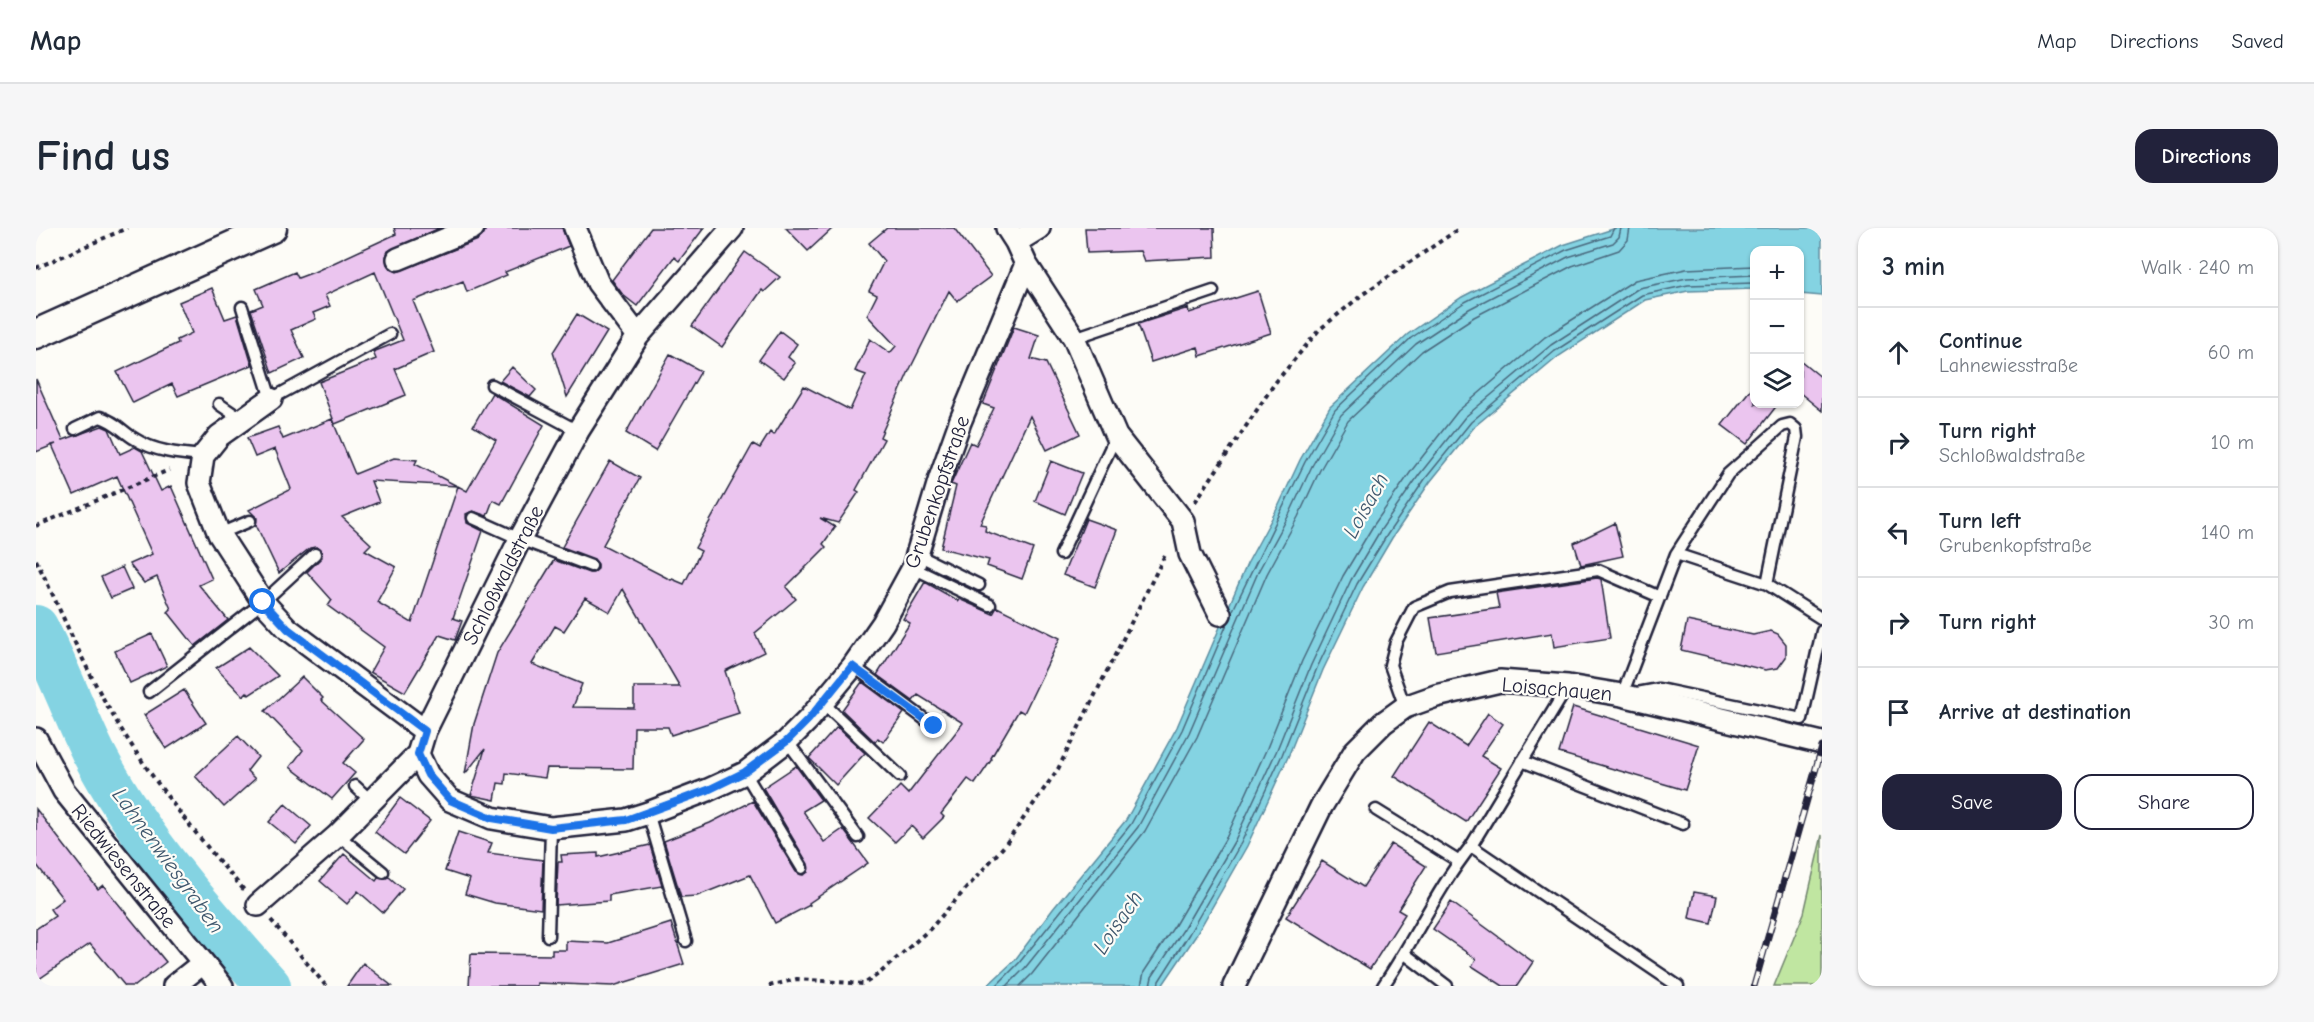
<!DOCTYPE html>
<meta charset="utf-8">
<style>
body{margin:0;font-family:"Comic Neue",sans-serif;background:#f6f6f7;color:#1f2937}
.controls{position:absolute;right:18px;top:18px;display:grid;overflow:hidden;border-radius:12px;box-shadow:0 2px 4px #0004}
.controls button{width:54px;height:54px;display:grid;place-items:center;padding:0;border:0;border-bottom:2px solid #e0e1e3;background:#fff;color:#1f2937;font:30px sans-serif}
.stop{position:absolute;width:18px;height:18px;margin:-14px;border:4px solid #1a73e8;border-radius:50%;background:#fff}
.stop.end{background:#1a73e8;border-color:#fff;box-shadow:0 2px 6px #0008}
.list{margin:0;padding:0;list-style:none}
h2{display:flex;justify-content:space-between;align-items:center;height:78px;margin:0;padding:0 24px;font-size:26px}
h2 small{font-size:20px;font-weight:400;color:#747a83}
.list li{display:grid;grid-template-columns:39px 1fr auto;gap:18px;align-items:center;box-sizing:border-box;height:90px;padding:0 24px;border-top:2px solid #e0e1e3}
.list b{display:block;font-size:22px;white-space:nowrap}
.list p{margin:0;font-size:20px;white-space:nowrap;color:#747a83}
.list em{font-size:20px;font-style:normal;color:#747a83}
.actions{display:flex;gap:12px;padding:18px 24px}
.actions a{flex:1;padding:14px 0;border:2px solid #22223b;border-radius:18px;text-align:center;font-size:21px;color:#22223b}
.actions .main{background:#22223b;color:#fff}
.icon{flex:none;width:33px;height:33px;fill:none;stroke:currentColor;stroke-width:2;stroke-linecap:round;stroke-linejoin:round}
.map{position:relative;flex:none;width:1786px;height:758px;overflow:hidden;border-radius:18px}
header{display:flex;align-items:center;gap:36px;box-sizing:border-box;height:84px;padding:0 30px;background:#fff;border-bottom:2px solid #e0e1e3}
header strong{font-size:28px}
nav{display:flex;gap:33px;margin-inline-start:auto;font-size:21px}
.intro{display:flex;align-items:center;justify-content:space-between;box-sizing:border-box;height:144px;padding:0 36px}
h1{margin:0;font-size:42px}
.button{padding:15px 27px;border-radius:18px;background:#22223b;color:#fff;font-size:21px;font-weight:700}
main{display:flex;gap:36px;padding:0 36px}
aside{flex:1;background:#fff;border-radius:18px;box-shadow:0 2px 4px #0004}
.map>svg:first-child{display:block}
.green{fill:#c0e6a1;stroke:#71846e;stroke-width:1.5}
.water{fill:#84d3e2;stroke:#5d8c9f;stroke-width:1.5}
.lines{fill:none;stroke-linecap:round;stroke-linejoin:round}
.shore{stroke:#49697e;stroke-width:1.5}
.river{stroke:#84d3e2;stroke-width:44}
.building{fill:#ebc5ef;stroke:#22223b;stroke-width:1.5;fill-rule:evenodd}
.lane-casing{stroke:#22223b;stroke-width:15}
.street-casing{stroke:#22223b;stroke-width:26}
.secondary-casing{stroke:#22223b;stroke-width:33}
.path{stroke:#22223b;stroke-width:4;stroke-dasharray:4.5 4.5;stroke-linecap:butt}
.lane{stroke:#fdfcf7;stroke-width:10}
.street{stroke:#fdfcf7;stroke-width:21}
.secondary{stroke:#fdfcf7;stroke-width:28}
.rail-casing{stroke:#22223b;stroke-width:7}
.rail{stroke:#fdfcf7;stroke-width:4.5;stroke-dasharray:14;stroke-linecap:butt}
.route{stroke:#1a73e8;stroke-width:8}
.labels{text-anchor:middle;stroke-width:4.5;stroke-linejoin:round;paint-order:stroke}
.street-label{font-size:21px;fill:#22223b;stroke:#fdfcf7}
.water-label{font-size:22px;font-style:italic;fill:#3f576d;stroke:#fdfcf7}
</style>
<header>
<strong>Map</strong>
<nav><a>Map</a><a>Directions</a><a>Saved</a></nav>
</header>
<div class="intro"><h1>Find us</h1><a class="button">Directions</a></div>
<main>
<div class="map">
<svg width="1786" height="758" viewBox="0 0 1786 758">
<rect width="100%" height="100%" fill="#fdfcf7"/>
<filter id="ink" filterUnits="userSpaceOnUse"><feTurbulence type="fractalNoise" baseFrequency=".0167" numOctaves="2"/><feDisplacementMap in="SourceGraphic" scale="12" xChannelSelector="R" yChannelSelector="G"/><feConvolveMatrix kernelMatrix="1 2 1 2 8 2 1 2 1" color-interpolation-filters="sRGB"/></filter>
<g filter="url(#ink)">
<!-- green -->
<path class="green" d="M 1786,607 L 1786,758 L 1738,758 L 1768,685 Z"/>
<!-- water -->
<path class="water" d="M 1580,0 L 1786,0 L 1786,68 L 1764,66 L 1764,22 L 1718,22 L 1718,61 L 1652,63 L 1609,72 L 1523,128 L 1439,198 L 1394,254 L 1356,310 L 1327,359 L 1287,442 L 1252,529 L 1211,618 L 1159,709 L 1126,758 L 951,758 L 979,732 L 1017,681 L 1090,592 L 1141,499 L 1211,336 L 1242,279 L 1264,232 L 1294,179 L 1372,106 L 1426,69 L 1527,17 Z"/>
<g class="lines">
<!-- shore -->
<path class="shore" d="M 1196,384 L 1269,234 L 1299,182 L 1375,110 L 1429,74 L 1530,22 L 1574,8 L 1578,0
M 960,758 L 983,735 L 1095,596 L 1146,502 L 1191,396
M 971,758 L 989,740 L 1102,599 L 1153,505 L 1223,342 L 1254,285 L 1276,238 L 1305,187 L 1380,116 L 1433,81 L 1532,29 L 1577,15 L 1583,9 L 1585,0
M 984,758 L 996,746 L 1109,603 L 1161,509 L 1231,346 L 1262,289 L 1284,242 L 1312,193 L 1386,123 L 1438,89 L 1536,38 L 1583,22 L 1592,12 L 1594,0
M 1105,758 L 1108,744 L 1139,697 L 1191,608 L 1231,520 L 1266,433 L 1307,348 L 1337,298 L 1376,242 L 1422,183 L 1509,109 L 1599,52 L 1650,41 L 1718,38
M 1114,758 L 1116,749 L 1147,702 L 1199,612 L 1240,524 L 1275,437 L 1315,352 L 1344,303 L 1383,247 L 1429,189 L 1515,117 L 1603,60 L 1651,50 L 1718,47
M 1122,758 L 1123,753 L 1153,706 L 1205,615 L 1246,527 L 1281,440 L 1321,356 L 1351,307 L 1389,251 L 1435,194 L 1519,123 L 1606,67 L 1652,57 L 1718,55"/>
<!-- river -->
<path class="river" d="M 0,399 C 22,440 37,483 57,524 C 102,611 168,685 233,758"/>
</g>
<!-- building -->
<path class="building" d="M 358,0 L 404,0 L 352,23 L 350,29 L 351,36 L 355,41 L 361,44 L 442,12 L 447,7 L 450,0 L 526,0 L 533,18 L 469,44 L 471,47 L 431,64 L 427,53 L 377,73 L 398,124 L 359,141 L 370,167 L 299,196 L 283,154 L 340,131 L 337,124 L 367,112 L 339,44 L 289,67 L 294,78 L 277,85 L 280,91 L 255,102 L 268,130 L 236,145 L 215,82 L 227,77 L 220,61 L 259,44 L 262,50 L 278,44 L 360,6 Z
M 615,0 L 668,0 L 643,33 L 638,29 L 601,78 L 587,67 L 576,52 Z
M 750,0 L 797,0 L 772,23 Z
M 851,0 L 918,0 L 955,48 L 921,73 L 913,63 L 873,143 L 844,209 L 848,211 L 820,262 L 823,264 L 802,295 L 784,290 L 799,299 L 787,316 L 790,319 L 750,359 L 760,371 L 719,405 L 728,424 L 689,443 L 703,485 L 635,507 L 632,499 L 598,499 L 597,541 L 511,540 L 509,550 L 470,545 L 469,556 L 462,555 L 459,572 L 435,567 L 449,521 L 429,546 L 438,496 L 461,425 L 518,332 L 553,345 L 557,345 L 562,341 L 562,336 L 558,331 L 526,319 L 574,233 L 604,250 L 567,317 L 635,352 L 636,351 L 648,356 L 665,323 L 659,320 L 717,216 L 724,220 L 734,204 L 738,207 L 768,158 L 814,182 L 830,147 L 819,143 L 834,111 L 854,125 L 860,118 L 831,87 L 841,67 L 833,63 L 848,33 L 833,15 ZM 587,361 L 644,459 L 598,459 L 598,480 L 537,479 L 546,456 L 496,436 L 519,398 L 528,403 L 549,370 L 574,384 Z
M 1049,0 L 1178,0 L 1179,29 L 1108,33 L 1104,23 L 1051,25 Z
M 709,24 L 744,49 L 728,64 L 726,62 L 686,119 L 656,98 Z
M 176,60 L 189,91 L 201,87 L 216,137 L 142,168 L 136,156 L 97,175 L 81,144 L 142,115 L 141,112 L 156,105 L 143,74 Z
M 1222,63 L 1235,105 L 1164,128 L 1162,119 L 1115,134 L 1102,96 L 1152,80 L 1153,85 Z
M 541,86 L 571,104 L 531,169 L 517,124 Z
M 978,99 L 1003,107 L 995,131 L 1010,135 L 1044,206 L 1011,222 L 994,188 L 944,296 L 950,297 L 949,303 L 997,321 L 986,351 L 951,338 L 953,332 L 905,320 L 920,258 L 915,256 L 916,254 L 934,214 L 940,217 L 958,180 L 947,176 Z
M 744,103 L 761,116 L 752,129 L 759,135 L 748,150 L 723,132 Z
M 634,126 L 665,143 L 619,223 L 590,205 Z
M 1764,132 L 1786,150 L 1786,183 L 1764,165 Z
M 476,139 L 500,162 L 494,169 L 464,153 Z
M 0,151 L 27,212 L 66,198 L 73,201 L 84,226 L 99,219 L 106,223 L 125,263 L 135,258 L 176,351 L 163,357 L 192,392 L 159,418 L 132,384 L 135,381 L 121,349 L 108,355 L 93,336 L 116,326 L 81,248 L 38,267 L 16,217 L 20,216 L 0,224 Z
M 1719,156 L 1719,176 L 1742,176 L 1711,216 L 1686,197 Z
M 456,165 L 508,197 L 465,276 L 457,272 L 451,288 L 437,283 L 430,286 L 431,295 L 447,303 L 417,390 L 426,393 L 419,412 L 403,407 L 369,464 L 334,444 L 348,419 L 292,378 L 296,372 L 271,344 L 286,329 L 284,321 L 281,319 L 274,320 L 243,345 L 220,297 L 221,290 L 213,282 L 255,261 L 239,221 L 219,229 L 211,210 L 242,199 L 247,211 L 296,191 L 319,246 L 358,230 L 381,232 L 379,236 L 421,258 L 335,253 L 343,274 L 306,289 L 335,316 L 329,322 L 360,339 L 341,374 L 376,395 L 422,258 L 431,263 L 460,212 L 437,198 Z
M 1015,233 L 1046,245 L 1029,286 L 999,273 Z
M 1050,291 L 1081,302 L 1059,359 L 1027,347 Z
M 1579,295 L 1587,328 L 1545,337 L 1538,315 Z
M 86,339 L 96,361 L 75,370 L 65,349 Z
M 1561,350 L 1565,351 L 1574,410 L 1518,419 L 1516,405 L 1400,424 L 1394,390 L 1463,380 L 1460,365 Z
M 889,354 L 922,373 L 923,371 L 957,386 L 961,379 L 1024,410 L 988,485 L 983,482 L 955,530 L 956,531 L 939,556 L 932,551 L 905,586 L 908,589 L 887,610 L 875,598 L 859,614 L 833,590 L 864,558 L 872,566 L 927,495 L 882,467 L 877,473 L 841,447 L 874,395 L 867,391 Z
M 1651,393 L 1717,407 L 1735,403 L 1742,406 L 1750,416 L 1750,429 L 1742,440 L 1729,442 L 1645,422 Z
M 116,406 L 131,438 L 94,455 L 79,423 Z
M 213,419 L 242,448 L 213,467 L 211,464 L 207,468 L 180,440 Z
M 266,449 L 287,470 L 285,472 L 328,511 L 307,535 L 319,545 L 296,571 L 254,539 L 267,522 L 229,483 Z
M 826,454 L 868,485 L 847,514 L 842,510 L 839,514 L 806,482 Z
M 148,462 L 170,495 L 130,521 L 108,487 Z
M 1537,479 L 1663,517 L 1649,562 L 1523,525 Z
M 1452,485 L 1467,496 L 1445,528 L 1465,540 L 1430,594 L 1358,548 L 1393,494 L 1430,518 Z
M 801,499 L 829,525 L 800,557 L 773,530 Z
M 202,508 L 222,529 L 211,543 L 219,551 L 188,579 L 159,548 Z
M 760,538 L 785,572 L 767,583 L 788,614 L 807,601 L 832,635 L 773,675 L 774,677 L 739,695 L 714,647 L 661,668 L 645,669 L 628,613 L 674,595 L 717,573 L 760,644 L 767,647 L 772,644 L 772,636 L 727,560 Z
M 364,570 L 394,593 L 368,626 L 339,604 Z
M 249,576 L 275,598 L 260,616 L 233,594 Z
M 0,581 L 62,661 L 67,657 L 130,734 L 99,758 L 89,758 L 54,716 L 0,753 L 0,701 L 19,688 L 14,681 L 27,671 L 0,636 Z
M 422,604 L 456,615 L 452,625 L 507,632 L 505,681 L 459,675 L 429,666 L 434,651 L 409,643 Z
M 1355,616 L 1390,638 L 1362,682 L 1369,686 L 1334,741 L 1250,689 L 1286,633 L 1327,659 Z
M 614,617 L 626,658 L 573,667 L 573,673 L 520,677 L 522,634 L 526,634 L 525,627 L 562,625 L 562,629 Z
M 308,626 L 340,653 L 342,650 L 346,651 L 353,649 L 367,661 L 347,685 L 322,663 L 311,676 L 284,653 Z
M 1658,664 L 1681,668 L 1675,695 L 1653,690 Z
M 1415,674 L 1497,734 L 1481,758 L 1467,758 L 1436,738 L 1440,731 L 1397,701 Z
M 635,695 L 648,736 L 577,758 L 501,755 L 501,758 L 433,758 L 435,726 L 516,727 L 516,722 L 530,722 L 530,713 L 572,715 Z
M 327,735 L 356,758 L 311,758 Z"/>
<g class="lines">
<defs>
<path id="lane" d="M 206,79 L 235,171 L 354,106
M 1038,110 L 1177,63
M 456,157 L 542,203
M 183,176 L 205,191
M 39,201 L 64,189 C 79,193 87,204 99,211 C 119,224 145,226 167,228
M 437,290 L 484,311 L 555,338
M 183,306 L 214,293
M 1025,326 L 1080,208
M 882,327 L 943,357
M 877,340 L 954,377
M 1731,356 L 1786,391
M 817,438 L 898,498
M 113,464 L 227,374 L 279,326
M 1601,465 L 1623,461 L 1766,491 L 1786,403
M 1586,467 L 1640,326 L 1692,246 L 1746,198 L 1754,196 L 1760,201 L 1761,209 L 1731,356 L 1640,326
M 787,475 L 864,548
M 1369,479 L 1354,437 L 1360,414 L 1378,379 L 1414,364 L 1562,342 L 1624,369
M 751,513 L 822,609
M 1486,533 L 1647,596
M 709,545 L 766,640
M 319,558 L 335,573
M 1340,582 L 1422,633
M 612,585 L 650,713
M 302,607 L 347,644
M 1435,618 L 1642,758
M 512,708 L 515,600
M 1369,726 L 1411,758
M 1347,758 C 1378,713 1401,661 1435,618 L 1532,458"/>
<path id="street" d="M 539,0 L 562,55 L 602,108
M 971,0 L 980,14 L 990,36 L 1038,110 L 1080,208 L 1147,293 L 1154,326 L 1184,386
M 980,14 L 1003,0
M 362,31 L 437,0
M 235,171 L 183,208 L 167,228 L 163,255 L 183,306 L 227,374 L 252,401 L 389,503
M 0,511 L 28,563 L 186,758
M 382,526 L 392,547 L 414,572 L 456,590 L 515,600 L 590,592 L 612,585 L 672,562 L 709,545 L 751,513 L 772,492 L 817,438 L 847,395 L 877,340 L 904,250 L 924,194 L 990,36
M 222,677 L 302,607 L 382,526 L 389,503 L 484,311 L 542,203 L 602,108 L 696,0
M 138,758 L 167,735
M 1198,758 L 1285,579 L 1319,523 L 1347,495 L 1369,479 L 1400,468 L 1464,453 L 1532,458 L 1586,467 L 1786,515"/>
<path id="secondary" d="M 0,106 L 236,0"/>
</defs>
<!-- lane casing -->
<use href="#lane" class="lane-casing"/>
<!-- street casing -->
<use href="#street" class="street-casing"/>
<!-- secondary casing -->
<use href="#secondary" class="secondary-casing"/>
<!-- path -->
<path class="path" d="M 0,40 L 91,0
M 1159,274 L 1239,155 L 1283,102 L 1327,66 L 1424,0
M 0,298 L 133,242
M 0,332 C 21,374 39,418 61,459 C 101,534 153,599 208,662
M 235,692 L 290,758
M 733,758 L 761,751 L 828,756 L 844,745 L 894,701 L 969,617 L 1022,541 L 1130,325"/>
<!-- lane -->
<use href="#lane" class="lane"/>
<!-- street -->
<use href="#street" class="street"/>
<!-- secondary -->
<use href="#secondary" class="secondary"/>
<defs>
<path id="rail" d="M 1718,758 L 1786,519"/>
</defs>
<!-- rail casing -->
<use href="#rail" class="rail-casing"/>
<!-- rail -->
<use href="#rail" class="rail"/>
</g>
</g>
<g class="lines" filter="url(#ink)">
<!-- route -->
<path class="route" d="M 227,374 L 252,401 L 389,503 L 382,526 L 392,547 L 414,572 L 456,590 L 515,600 L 590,592 L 672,562 L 709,544 L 751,513 L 772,492 L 816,438 L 898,498"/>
</g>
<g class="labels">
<!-- street labels -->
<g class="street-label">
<text transform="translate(901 264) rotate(-71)" y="7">Grubenkopfstraße</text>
<text transform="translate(467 347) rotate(-63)" y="7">Schloßwaldstraße</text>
<text transform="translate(1521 461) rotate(5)" y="7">Loisachauen</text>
<text transform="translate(88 638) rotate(51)" y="7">Riedwiesenstraße</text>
</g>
<!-- water labels -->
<g class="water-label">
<text transform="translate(1329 277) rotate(-61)" y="8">Loisach</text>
<text transform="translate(133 632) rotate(54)" y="8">Lahnenwiesgraben</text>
<text transform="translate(1081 694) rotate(-56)" y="8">Loisach</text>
</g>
</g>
</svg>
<div class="controls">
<button>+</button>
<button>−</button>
<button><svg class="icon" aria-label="layers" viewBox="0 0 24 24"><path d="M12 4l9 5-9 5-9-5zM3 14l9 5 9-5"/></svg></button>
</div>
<div class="stop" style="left:227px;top:374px"></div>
<div class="stop end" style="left:898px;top:498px"></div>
</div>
<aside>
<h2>3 min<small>Walk · 240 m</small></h2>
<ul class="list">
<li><svg class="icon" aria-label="ahead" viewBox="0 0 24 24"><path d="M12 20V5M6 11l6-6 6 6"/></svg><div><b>Continue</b><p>Lahnewiesstraße</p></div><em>60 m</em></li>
<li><svg class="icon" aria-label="right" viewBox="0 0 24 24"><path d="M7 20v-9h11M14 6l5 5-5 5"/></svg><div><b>Turn right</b><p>Schloßwaldstraße</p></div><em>10 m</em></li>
<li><svg class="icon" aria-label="left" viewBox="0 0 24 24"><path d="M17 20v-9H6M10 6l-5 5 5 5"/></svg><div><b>Turn left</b><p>Grubenkopfstraße</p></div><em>140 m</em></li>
<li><svg class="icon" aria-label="right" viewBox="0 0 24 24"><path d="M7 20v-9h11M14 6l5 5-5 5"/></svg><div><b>Turn right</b></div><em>30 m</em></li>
<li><svg class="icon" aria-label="arrive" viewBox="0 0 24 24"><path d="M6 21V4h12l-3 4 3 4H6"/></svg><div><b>Arrive at destination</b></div></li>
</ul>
<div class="actions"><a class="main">Save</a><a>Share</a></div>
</aside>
</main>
